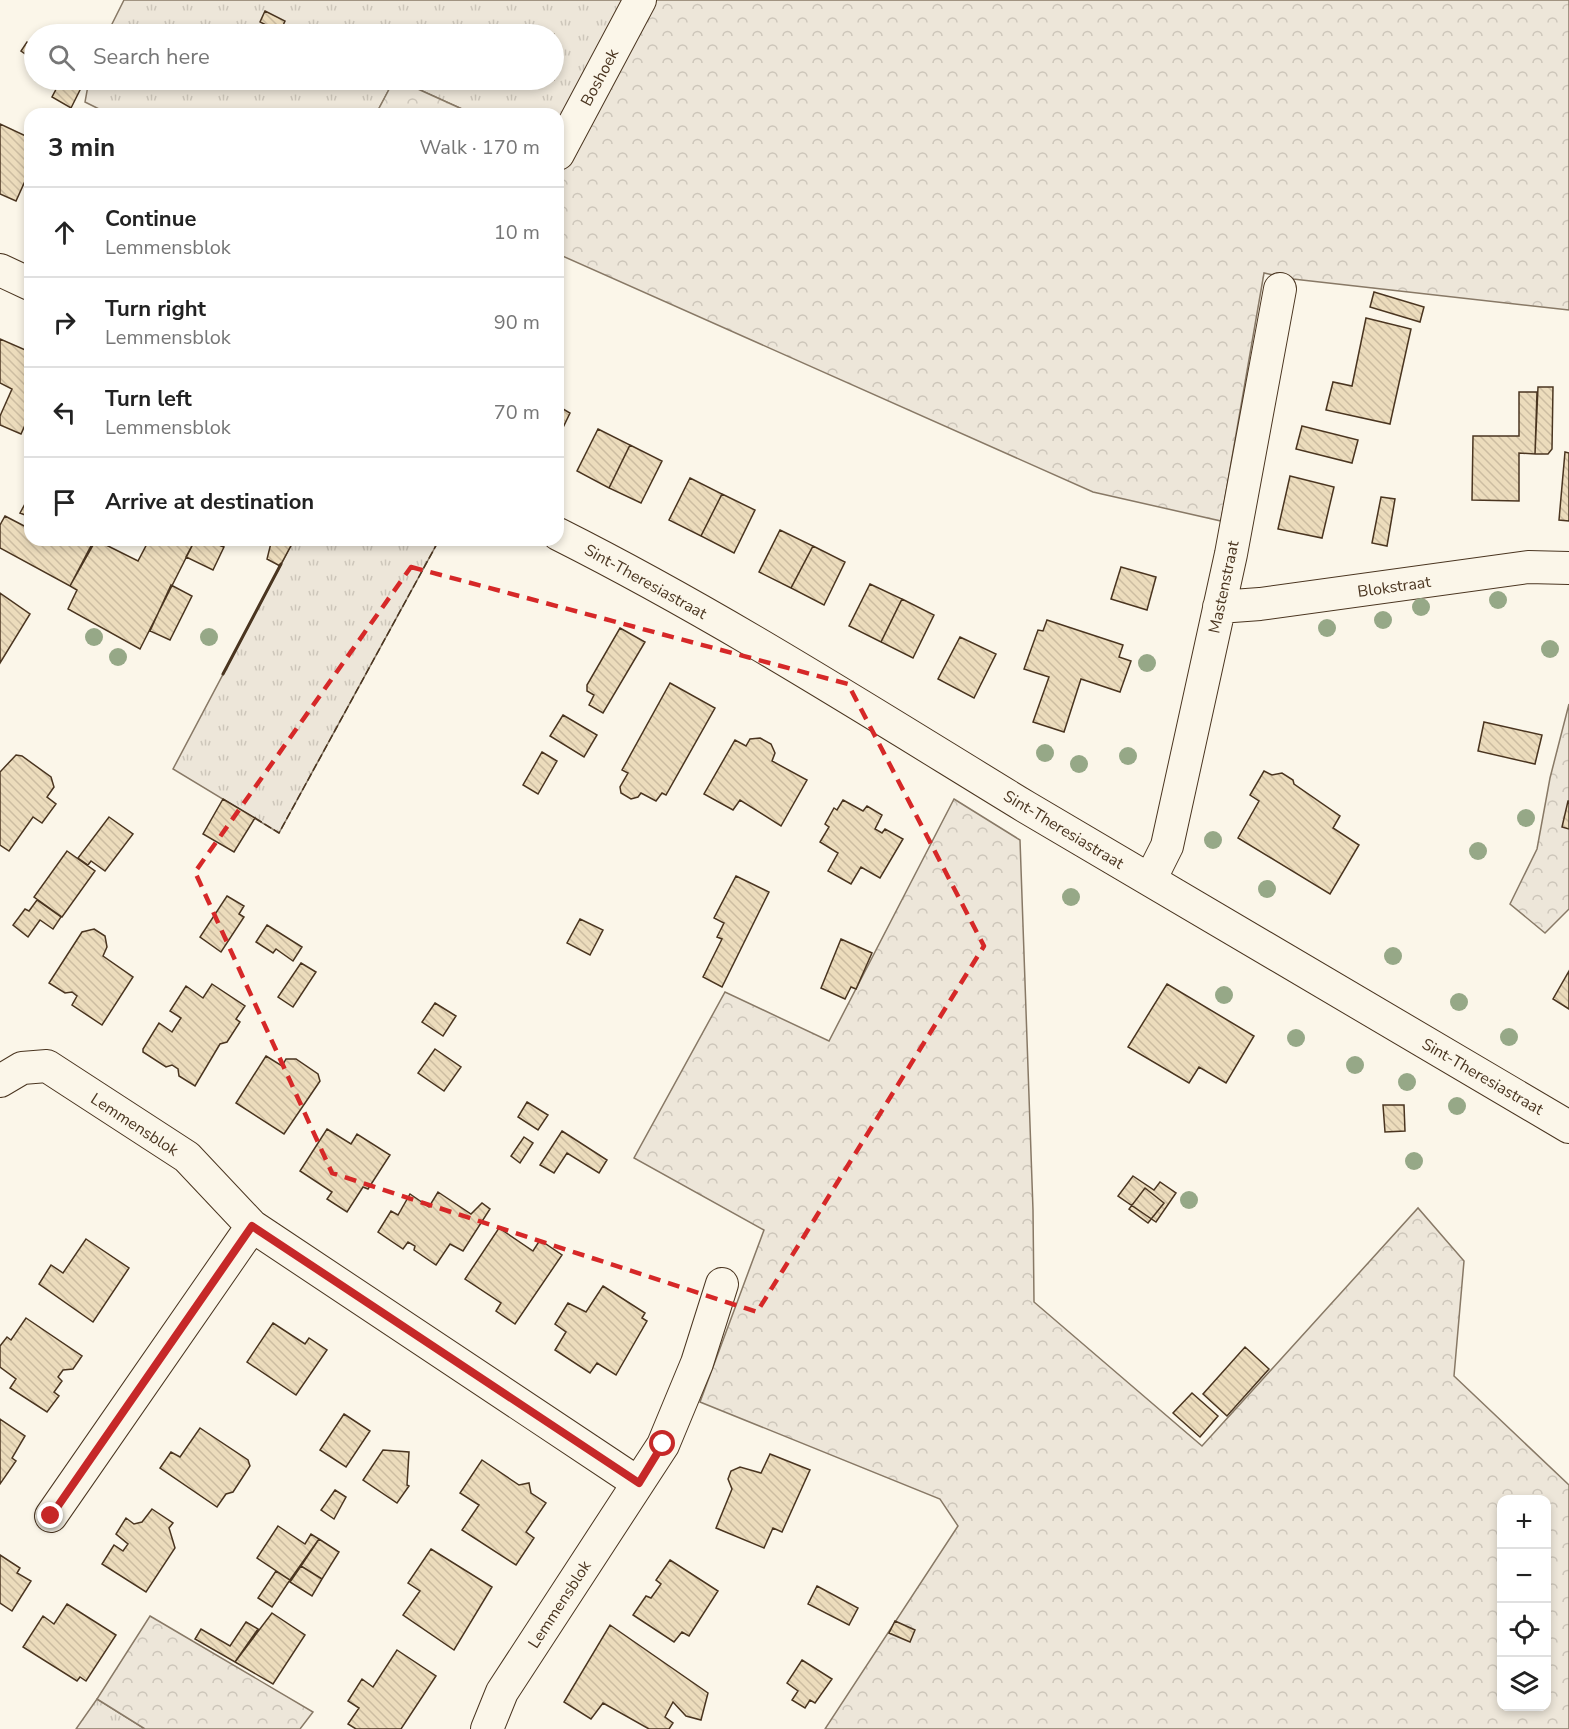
<!DOCTYPE html>
<meta charset="utf-8">
<style>
body{margin:0;font-family:"Nunito Sans",sans-serif;background:#f2f2f2;color:#222}
.controls{position:absolute;right:18px;bottom:18px;display:grid;overflow:hidden;border-radius:12px;box-shadow:0 3px 9px #0003}
.controls button{width:54px;height:54px;display:grid;place-items:center;padding:0;border:0;border-bottom:2px solid #e0e0e0;background:#fff;color:#222;font:30px sans-serif}
.stop{position:absolute;width:18px;height:18px;margin:-14px;border:4px solid #c62828;border-radius:50%;background:#fff}
.stop.end{background:#c62828;border-color:#fff;box-shadow:0 2px 6px #0008}
.list{margin:0;padding:0;list-style:none}
h2{display:flex;justify-content:space-between;align-items:center;height:78px;margin:0;padding:0 24px;font-size:26px}
h2 small{font-size:20px;font-weight:400;color:#767676}
.list li{display:grid;grid-template-columns:39px 1fr auto;gap:18px;align-items:center;box-sizing:border-box;height:90px;padding:0 24px;border-top:2px solid #e0e0e0}
.list b{display:block;font-size:22px;white-space:nowrap}
.list p{margin:0;font-size:20px;white-space:nowrap;color:#767676}
.list em{font-size:20px;font-style:normal;color:#767676}
.icon{flex:none;width:33px;height:33px;fill:none;stroke:currentColor;stroke-width:2;stroke-linecap:round;stroke-linejoin:round}
.map{position:relative;flex:none;width:1569px;height:1729px;overflow:hidden}
.search{position:absolute;background:#fff;box-shadow:0 3px 9px #0003;left:24px;top:24px;width:540px;height:66px;display:flex;align-items:center;gap:15px;box-sizing:border-box;padding:0 21px;border-radius:33px;color:#767676;font-size:22px}
.panel{position:absolute;background:#fff;box-shadow:0 3px 9px #0003;left:24px;top:108px;width:540px;height:438px;border-radius:18px}
.map>svg:first-child{display:block}
.grass{fill:url(#grass-tufts);stroke:#887966;stroke-width:1.5}
.forest{fill:url(#forest-crowns);stroke:#887966;stroke-width:1.5;fill-rule:evenodd}
.building{fill:url(#building-back-hatch);stroke:#4a3520;stroke-width:1.5}
.lines{fill:none;stroke-linecap:round;stroke-linejoin:round}
.street-casing{stroke:#4a3520;stroke-width:34}
.street{stroke:#fbf6e9;stroke-width:32}
.fence{stroke:#4a3520;stroke-width:1.5;stroke-dasharray:8 3;stroke-linecap:butt}
.wall{stroke:#4a3520;stroke-width:3}
.tree{fill:#96a887}
.route{stroke:#c62828;stroke-width:8}
.marked{fill:none;stroke:#d62828;stroke-width:4.5;stroke-dasharray:12 8;stroke-linejoin:round}
.labels{text-anchor:middle;stroke-width:4.5;stroke-linejoin:round;paint-order:stroke}
.street-label{font-size:16px;fill:#4a3520;stroke:#fbf6e9}
</style>
<div class="map">
<svg width="1569" height="1729" viewBox="0 0 1569 1729">
<defs>
<pattern id="grass-tufts" width="24" height="20" patternUnits="userSpaceOnUse" patternTransform="scale(1.5)"><rect width="24" height="20" fill="#ede6d9"/><path d="M3 7l-1-3M5 7V3M7 7l1-3M15 17l-1-3M17 17v-4M19 17l1-3" fill="none" stroke="#cdc6ba"/></pattern>
<pattern id="forest-crowns" width="20" height="18" patternUnits="userSpaceOnUse" patternTransform="scale(1.5)"><rect width="20" height="18" fill="#ede6d9"/><path d="M2 6a3 3 0 1 1 6 0M12 15a3 3 0 1 1 6 0" fill="none" stroke="#cdc6ba"/></pattern>
<pattern id="building-back-hatch" width="6" height="6" patternUnits="userSpaceOnUse" patternTransform="scale(1.5)"><rect width="6" height="6" fill="#ecdcbc"/><path d="M-1 5l2 2M0 0l6 6M5-1l2 2" fill="none" stroke="#ccbda1"/></pattern>
</defs>
<rect width="100%" height="100%" fill="#fbf6e9"/>
<!-- grass -->
<path class="grass" d="M 124,0 L 626,0 L 558,122 L 558,114 L 473,114 L 398,80 L 554,80 L 554,34 L 107,34 Z
M 89,80 L 394,80 L 376,114 L 109,114 L 85,102 Z
M 294,540 L 439,540 L 279,833 L 173,769 Z
M 97,1699 L 145,1729 L 76,1729 Z"/>
<!-- forest -->
<path class="forest" d="M 626,0 L 1569,0 L 1569,310 L 1293,279 L 1264,273 L 1221,521 L 1093,492 L 558,254 L 558,122 Z
M 394,80 L 398,80 L 473,114 L 376,114 Z
M 1569,704 L 1569,909 L 1545,933 L 1510,904 L 1537,849 L 1550,778 Z
M 954,799 L 1020,840 L 1033,1210 L 1034,1302 L 1202,1446 L 1418,1208 L 1464,1261 L 1454,1376 L 1569,1485 L 1569,1729 L 825,1729 L 958,1526 L 940,1499 L 700,1402 L 764,1230 L 634,1158 L 725,992 L 829,1041 ZM 1502,1500 L 1546,1500 L 1546,1706 L 1502,1706 Z
M 150,1616 L 313,1712 L 300,1729 L 145,1729 L 97,1699 Z"/>
<!-- building -->
<path class="building" d="M 265,11 L 285,21 L 280,32 L 260,22 Z
M 27,42 L 34,47 L 34,60 L 21,51 Z
M 61,80 L 85,80 L 71,108 L 52,97 Z
M 0,124 L 30,138 L 30,170 L 16,201 L 0,194 Z
M 1374,292 L 1424,307 L 1420,322 L 1370,307 Z
M 1366,318 L 1411,329 L 1390,424 L 1326,410 L 1333,382 L 1352,386 Z
M 0,339 L 30,352 L 30,414 L 21,434 L 0,425 L 0,416 L 12,389 L 0,383 Z
M 1538,387 L 1553,387 L 1552,449 L 1548,454 L 1535,454 Z
M 1519,392 L 1537,392 L 1535,454 L 1519,453 L 1519,501 L 1472,500 L 1473,436 L 1519,436 Z
M 558,406 L 570,413 L 558,438 Z
M 1302,426 L 1358,440 L 1352,463 L 1296,449 Z
M 598,429 L 630,445 L 609,488 L 577,471 Z
M 630,445 L 662,461 L 641,503 L 609,488 Z
M 1565,452 L 1569,453 L 1569,521 L 1559,520 Z
M 1290,476 L 1334,487 L 1322,538 L 1278,529 Z
M 690,478 L 722,494 L 701,536 L 669,520 Z
M 722,494 L 755,510 L 734,553 L 701,536 Z
M 30,495 L 30,517 L 20,513 Z
M 1381,497 L 1395,499 L 1387,546 L 1372,543 Z
M 5,516 L 30,529 L 30,540 L 51,540 L 60,545 L 63,540 L 94,540 L 70,586 L 0,548 L 0,525 Z
M 780,530 L 813,546 L 791,588 L 759,572 Z
M 96,540 L 138,561 L 149,540 L 195,540 L 140,649 L 68,609 L 77,590 L 70,586 Z
M 195,540 L 228,540 L 221,546 L 224,547 L 213,570 L 186,557 Z
M 265,540 L 294,540 L 280,566 L 267,559 L 271,543 Z
M 813,546 L 845,562 L 824,605 L 791,588 Z
M 1121,567 L 1156,577 L 1147,610 L 1111,599 Z
M 870,584 L 902,599 L 881,642 L 849,626 Z
M 171,585 L 192,596 L 170,640 L 150,631 Z
M 0,593 L 30,614 L 0,663 Z
M 902,599 L 934,615 L 913,658 L 881,642 Z
M 1047,620 L 1123,645 L 1119,657 L 1131,661 L 1120,692 L 1081,679 L 1064,732 L 1033,722 L 1049,677 L 1024,669 L 1038,630 L 1043,631 Z
M 620,628 L 645,642 L 603,713 L 589,705 L 594,695 L 587,691 L 587,685 Z
M 960,637 L 996,654 L 974,698 L 938,679 Z
M 670,683 L 715,708 L 666,795 L 662,793 L 656,801 L 641,793 L 638,797 L 631,799 L 621,793 L 620,787 L 628,773 L 622,770 Z
M 563,715 L 597,735 L 584,757 L 550,736 Z
M 1484,722 L 1542,735 L 1535,764 L 1478,751 Z
M 760,738 L 771,744 L 775,753 L 772,761 L 807,780 L 781,826 L 740,800 L 733,810 L 704,794 L 735,740 L 746,746 L 750,739 Z
M 542,752 L 557,761 L 538,794 L 523,785 Z
M 16,755 L 22,756 L 51,777 L 54,787 L 47,797 L 56,804 L 42,823 L 33,817 L 9,851 L 0,845 L 0,772 Z
M 1264,771 L 1272,775 L 1282,773 L 1293,780 L 1294,784 L 1340,816 L 1333,828 L 1359,845 L 1330,894 L 1238,838 L 1259,801 L 1250,795 Z
M 223,799 L 255,818 L 234,852 L 203,834 Z
M 843,800 L 863,811 L 867,806 L 882,815 L 875,829 L 882,833 L 885,829 L 903,839 L 880,878 L 861,867 L 851,884 L 828,871 L 838,853 L 820,842 L 829,827 L 825,824 L 834,808 L 837,810 Z
M 1568,801 L 1569,801 L 1569,829 L 1562,827 Z
M 109,817 L 133,834 L 105,871 L 91,861 L 88,865 L 78,858 Z
M 67,851 L 95,871 L 62,917 L 34,897 Z
M 736,876 L 769,892 L 722,987 L 703,977 L 722,939 L 717,937 L 724,923 L 714,918 Z
M 227,896 L 244,906 L 239,914 L 244,917 L 221,952 L 200,937 Z
M 37,900 L 61,917 L 53,929 L 40,920 L 28,937 L 13,925 L 25,909 L 29,911 Z
M 580,919 L 603,930 L 590,955 L 567,943 Z
M 267,925 L 302,947 L 293,961 L 276,949 L 273,953 L 256,942 Z
M 94,929 L 105,936 L 107,947 L 103,956 L 133,977 L 102,1025 L 72,1005 L 77,996 L 72,992 L 65,993 L 49,983 L 82,932 Z
M 841,939 L 872,953 L 856,989 L 851,987 L 845,999 L 821,988 Z
M 301,963 L 316,972 L 293,1007 L 278,997 Z
M 1569,971 L 1569,1009 L 1553,999 Z
M 212,984 L 245,1006 L 236,1019 L 240,1022 L 227,1042 L 220,1044 L 195,1086 L 179,1076 L 178,1069 L 172,1065 L 166,1067 L 143,1052 L 143,1049 L 159,1023 L 172,1032 L 181,1018 L 170,1011 L 186,986 L 203,998 Z
M 1167,984 L 1254,1036 L 1226,1083 L 1199,1067 L 1189,1083 L 1128,1047 Z
M 435,1003 L 456,1016 L 443,1036 L 422,1022 Z
M 435,1049 L 461,1067 L 444,1091 L 418,1073 Z
M 266,1056 L 282,1066 L 286,1059 L 296,1059 L 318,1074 L 320,1081 L 284,1134 L 236,1103 Z
M 527,1102 L 548,1115 L 538,1130 L 518,1117 Z
M 1383,1105 L 1404,1105 L 1405,1131 L 1385,1132 Z
M 327,1129 L 351,1144 L 357,1134 L 390,1155 L 368,1189 L 363,1187 L 347,1212 L 327,1199 L 332,1192 L 300,1171 Z
M 562,1131 L 607,1160 L 599,1173 L 567,1153 L 554,1173 L 540,1165 Z
M 524,1137 L 533,1143 L 520,1163 L 511,1156 Z
M 1133,1176 L 1154,1190 L 1160,1182 L 1176,1193 L 1156,1222 L 1118,1196 Z
M 1145,1188 L 1164,1203 L 1148,1223 L 1129,1209 Z
M 438,1192 L 471,1214 L 482,1203 L 490,1209 L 463,1251 L 450,1244 L 436,1265 L 414,1250 L 415,1246 L 408,1242 L 403,1249 L 378,1232 L 391,1211 L 398,1215 L 410,1194 L 429,1207 Z
M 499,1228 L 533,1251 L 540,1240 L 562,1255 L 515,1324 L 496,1311 L 501,1303 L 465,1279 Z
M 86,1239 L 129,1268 L 93,1322 L 39,1284 L 51,1265 L 63,1273 Z
M 603,1286 L 645,1313 L 642,1318 L 647,1321 L 616,1375 L 597,1363 L 590,1373 L 555,1350 L 566,1332 L 555,1324 L 568,1303 L 586,1312 Z
M 26,1318 L 82,1356 L 73,1369 L 63,1370 L 58,1377 L 62,1381 L 54,1392 L 59,1396 L 47,1412 L 10,1388 L 16,1379 L 0,1367 L 0,1346 L 7,1337 L 11,1340 Z
M 273,1323 L 305,1344 L 309,1338 L 327,1350 L 296,1395 L 247,1362 Z
M 1245,1347 L 1269,1369 L 1227,1416 L 1203,1394 Z
M 1192,1393 L 1218,1416 L 1200,1437 L 1173,1413 Z
M 344,1414 L 370,1431 L 346,1467 L 320,1450 Z
M 0,1419 L 25,1436 L 12,1458 L 16,1461 L 0,1484 Z
M 200,1428 L 248,1460 L 250,1466 L 233,1492 L 226,1494 L 217,1507 L 160,1468 L 171,1452 L 180,1457 Z
M 383,1450 L 409,1452 L 407,1485 L 409,1486 L 397,1503 L 363,1480 Z
M 770,1454 L 810,1470 L 782,1532 L 773,1528 L 764,1548 L 716,1528 L 732,1489 L 728,1479 L 731,1471 L 740,1467 L 761,1473 Z
M 482,1460 L 519,1485 L 529,1483 L 531,1493 L 546,1503 L 526,1532 L 534,1538 L 516,1565 L 462,1530 L 479,1505 L 460,1493 Z
M 335,1490 L 346,1497 L 334,1519 L 321,1510 Z
M 152,1509 L 173,1523 L 169,1528 L 175,1548 L 146,1592 L 102,1564 L 114,1545 L 123,1551 L 128,1544 L 116,1534 L 126,1518 L 134,1524 L 142,1522 Z
M 278,1526 L 305,1544 L 311,1534 L 319,1539 L 290,1580 L 257,1558 Z
M 319,1539 L 339,1552 L 322,1579 L 301,1566 Z
M 431,1549 L 492,1587 L 454,1650 L 403,1615 L 420,1591 L 408,1583 Z
M 0,1555 L 20,1568 L 17,1573 L 31,1581 L 12,1611 L 0,1603 Z
M 670,1560 L 718,1591 L 689,1636 L 682,1632 L 674,1642 L 633,1615 L 646,1596 L 651,1598 L 661,1584 L 656,1580 Z
M 301,1566 L 322,1579 L 312,1596 L 290,1582 Z
M 276,1571 L 290,1580 L 272,1607 L 258,1598 Z
M 817,1586 L 858,1608 L 849,1625 L 808,1604 Z
M 67,1604 L 116,1635 L 86,1681 L 80,1677 L 77,1681 L 23,1647 L 43,1616 L 54,1624 Z
M 272,1613 L 305,1635 L 273,1684 L 235,1662 Z
M 895,1621 L 915,1630 L 910,1642 L 889,1633 Z
M 246,1622 L 258,1629 L 235,1662 L 195,1639 L 201,1629 L 230,1646 Z
M 610,1625 L 708,1693 L 701,1720 L 686,1716 L 673,1702 L 665,1717 L 673,1723 L 669,1729 L 649,1729 L 603,1703 L 591,1719 L 564,1702 Z
M 397,1650 L 436,1676 L 401,1729 L 356,1729 L 348,1724 L 359,1708 L 348,1701 L 362,1679 L 373,1687 Z
M 802,1660 L 832,1679 L 815,1703 L 810,1700 L 805,1708 L 792,1700 L 798,1691 L 787,1683 Z"/>
<g class="lines">
<defs>
<path id="street" d="M 558,154 L 640,0
M 0,270 L 30,284
M 558,534 C 719,615 872,713 1026,807 C 1206,915 1388,1020 1569,1127
M 1219,607 L 1260,604 L 1528,567 L 1569,568
M 1150,880 L 1167,846 L 1231,554 L 1280,289
M 0,1081 L 22,1068 L 47,1066 L 187,1157 L 252,1226 L 638,1483
M 51,1516 L 252,1226
M 487,1729 L 502,1692 L 663,1445 L 697,1363 L 722,1284"/>
</defs>
<!-- street casing -->
<use href="#street" class="street-casing"/>
<!-- street -->
<use href="#street" class="street"/>
<!-- fence -->
<path class="fence" d="M 255,818 L 279,833 L 439,540"/>
<!-- wall -->
<path class="wall" d="M 223,674 L 281,564"/>
</g>
<!-- trees -->
<g class="tree">
<circle cx="1498" cy="600" r="9"/>
<circle cx="1421" cy="607" r="9"/>
<circle cx="1383" cy="620" r="9"/>
<circle cx="1327" cy="628" r="9"/>
<circle cx="94" cy="637" r="9"/>
<circle cx="209" cy="637" r="9"/>
<circle cx="1550" cy="649" r="9"/>
<circle cx="118" cy="657" r="9"/>
<circle cx="1147" cy="663" r="9"/>
<circle cx="1045" cy="753" r="9"/>
<circle cx="1128" cy="756" r="9"/>
<circle cx="1079" cy="764" r="9"/>
<circle cx="1526" cy="818" r="9"/>
<circle cx="1213" cy="840" r="9"/>
<circle cx="1478" cy="851" r="9"/>
<circle cx="1267" cy="889" r="9"/>
<circle cx="1071" cy="897" r="9"/>
<circle cx="1393" cy="956" r="9"/>
<circle cx="1224" cy="995" r="9"/>
<circle cx="1459" cy="1002" r="9"/>
<circle cx="1509" cy="1037" r="9"/>
<circle cx="1296" cy="1038" r="9"/>
<circle cx="1355" cy="1065" r="9"/>
<circle cx="1407" cy="1082" r="9"/>
<circle cx="1457" cy="1106" r="9"/>
<circle cx="1414" cy="1161" r="9"/>
<circle cx="1189" cy="1200" r="9"/>
</g>
<g class="lines">
<!-- route -->
<path class="route" d="M 51,1516 L 252,1226 L 639,1483 L 663,1444"/>
</g>
<!-- marked area -->
<path class="marked" d="M 411,567 L 848,684 L 984,946 L 757,1312 L 332,1173 L 195,872 Z"/>
<g class="labels">
<!-- street labels -->
<g class="street-label">
<text transform="translate(599 77) rotate(-62)" y="6">Boshoek</text>
<text transform="translate(646 581) rotate(29)" y="6">Sint-Theresiastraat</text>
<text transform="translate(1394 586) rotate(-8)" y="6">Blokstraat</text>
<text transform="translate(1223 587) rotate(-78)" y="6">Mastenstraat</text>
<text transform="translate(1064 829) rotate(31)" y="6">Sint-Theresiastraat</text>
<text transform="translate(1483 1076) rotate(30)" y="6">Sint-Theresiastraat</text>
<text transform="translate(135 1124) rotate(33)" y="6">Lemmensblok</text>
<text transform="translate(559 1604) rotate(-57)" y="6">Lemmensblok</text>
</g>
</g>
</svg>
<div class="controls">
<button>+</button>
<button>−</button>
<button><svg class="icon" aria-label="locate" viewBox="0 0 24 24"><circle cx="12" cy="12" r="6"/><path d="M12 2v4M12 18v4M2 12h4M18 12h4"/></svg></button>
<button><svg class="icon" aria-label="layers" viewBox="0 0 24 24"><path d="M12 4l9 5-9 5-9-5zM3 14l9 5 9-5"/></svg></button>
</div>
<div class="stop" style="left:663px;top:1444px"></div>
<div class="stop end" style="left:51px;top:1516px"></div>
<div class="search"><svg class="icon" aria-label="search" viewBox="0 0 24 24"><circle cx="10" cy="10" r="6"/><path d="M15 15l6 6"/></svg>Search here</div>
<section class="panel">
<h2>3 min<small>Walk · 170 m</small></h2>
<ul class="list">
<li><svg class="icon" aria-label="ahead" viewBox="0 0 24 24"><path d="M12 20V5M6 11l6-6 6 6"/></svg><div><b>Continue</b><p>Lemmensblok</p></div><em>10 m</em></li>
<li><svg class="icon" aria-label="right" viewBox="0 0 24 24"><path d="M7 20v-9h11M14 6l5 5-5 5"/></svg><div><b>Turn right</b><p>Lemmensblok</p></div><em>90 m</em></li>
<li><svg class="icon" aria-label="left" viewBox="0 0 24 24"><path d="M17 20v-9H6M10 6l-5 5 5 5"/></svg><div><b>Turn left</b><p>Lemmensblok</p></div><em>70 m</em></li>
<li><svg class="icon" aria-label="arrive" viewBox="0 0 24 24"><path d="M6 21V4h12l-3 4 3 4H6"/></svg><div><b>Arrive at destination</b></div></li>
</ul>
</section>
</div>
